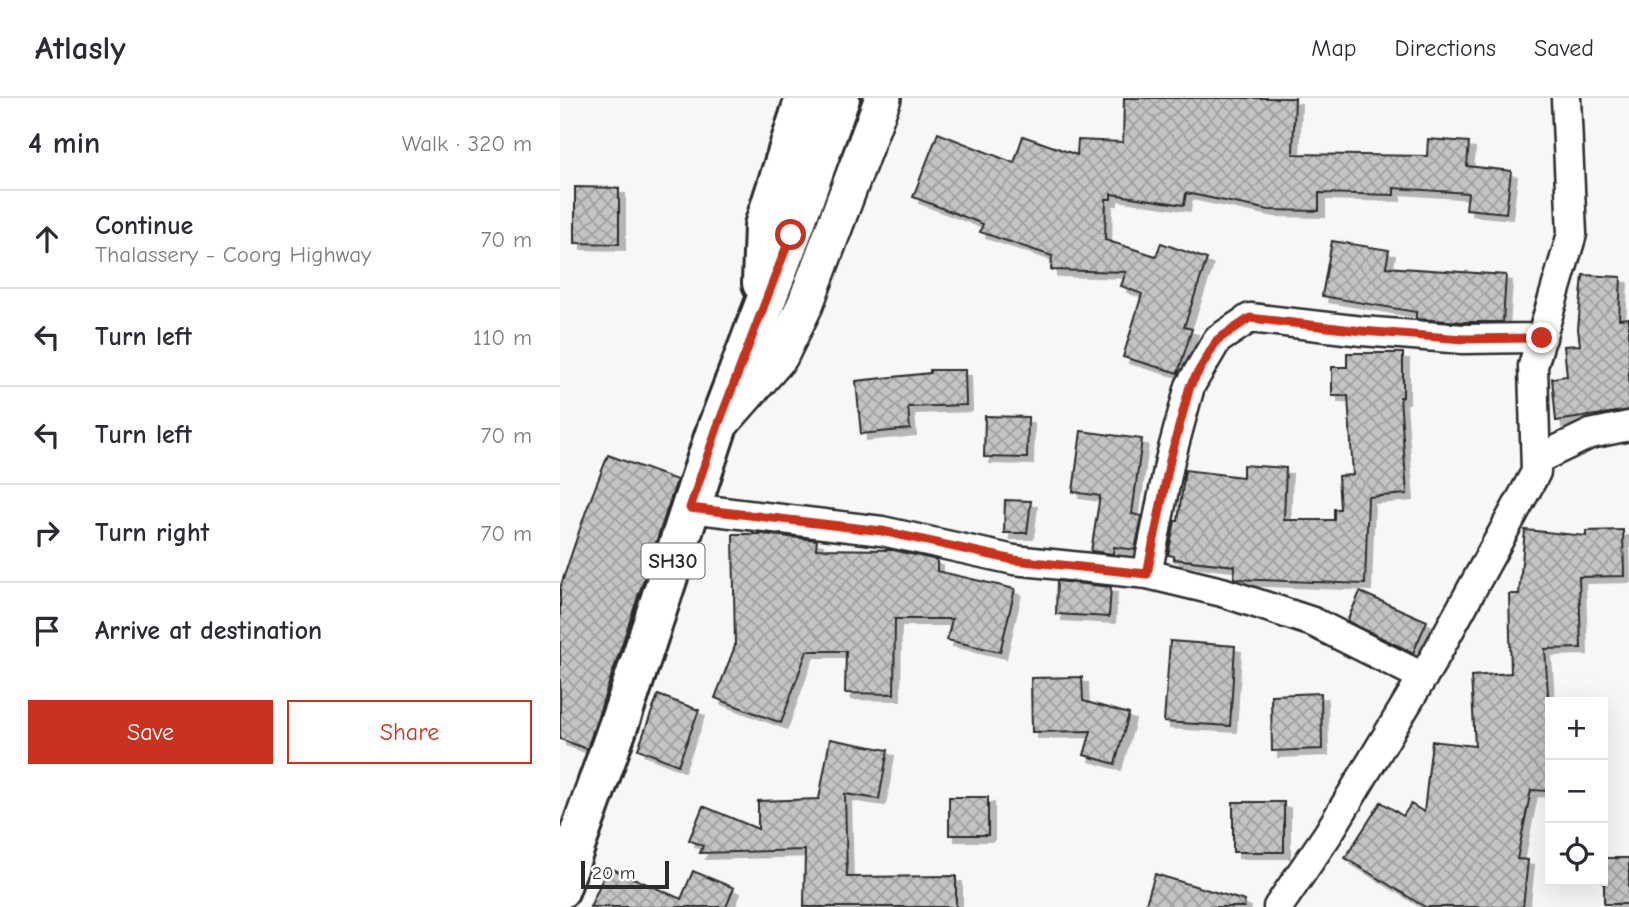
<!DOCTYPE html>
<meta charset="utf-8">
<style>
body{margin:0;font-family:"Comic Neue",sans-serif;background:#f7f7f7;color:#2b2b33}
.controls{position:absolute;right:21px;bottom:21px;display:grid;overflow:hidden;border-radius:0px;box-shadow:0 7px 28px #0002}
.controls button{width:63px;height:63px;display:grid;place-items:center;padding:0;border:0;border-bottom:2px solid #e1e1e2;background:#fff;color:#2b2b33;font:35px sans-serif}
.scale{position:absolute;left:21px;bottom:18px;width:88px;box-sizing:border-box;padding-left:7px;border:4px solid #2b2b2b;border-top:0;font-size:19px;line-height:24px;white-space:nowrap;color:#2b2b2b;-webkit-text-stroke:5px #fff;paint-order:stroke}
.stop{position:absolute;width:21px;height:21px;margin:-16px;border:5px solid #c8321e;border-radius:50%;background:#fff}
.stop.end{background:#c8321e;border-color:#fff;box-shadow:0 2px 7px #0008}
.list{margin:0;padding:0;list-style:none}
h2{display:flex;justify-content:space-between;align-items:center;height:91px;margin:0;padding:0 28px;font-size:30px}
h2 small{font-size:23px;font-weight:400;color:#7c7c81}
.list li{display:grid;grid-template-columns:46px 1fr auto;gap:21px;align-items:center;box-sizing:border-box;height:98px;padding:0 28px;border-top:2px solid #e1e1e2}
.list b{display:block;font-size:26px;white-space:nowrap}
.list p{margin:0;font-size:23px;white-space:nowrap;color:#7c7c81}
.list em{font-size:23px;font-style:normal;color:#7c7c81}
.actions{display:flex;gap:14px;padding:21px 28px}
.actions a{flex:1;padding:16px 0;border:2px solid #c8321e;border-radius:0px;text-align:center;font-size:24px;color:#c8321e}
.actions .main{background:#c8321e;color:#fff}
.icon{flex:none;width:38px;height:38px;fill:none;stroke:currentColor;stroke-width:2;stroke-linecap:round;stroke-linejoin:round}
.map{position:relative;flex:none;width:1069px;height:809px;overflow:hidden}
header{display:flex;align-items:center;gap:42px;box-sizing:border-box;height:98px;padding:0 35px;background:#fff;border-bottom:2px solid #e1e1e2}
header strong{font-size:33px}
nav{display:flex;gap:38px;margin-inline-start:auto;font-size:24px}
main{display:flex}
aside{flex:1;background:#fff}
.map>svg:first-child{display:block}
.building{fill:url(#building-cross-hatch);stroke:#2b2b2b;stroke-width:2;filter:url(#shadow)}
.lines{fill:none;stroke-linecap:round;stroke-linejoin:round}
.minor-casing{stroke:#2b2b2b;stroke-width:33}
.tertiary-casing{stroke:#2b2b2b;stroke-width:40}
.primary-casing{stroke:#2b2b2b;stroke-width:44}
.minor{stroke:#fff;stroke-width:28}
.tertiary{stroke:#fff;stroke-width:35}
.primary{stroke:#fff;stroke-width:38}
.route{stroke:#c8321e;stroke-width:9}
.labels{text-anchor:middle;stroke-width:7;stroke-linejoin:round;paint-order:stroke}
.shield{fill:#fff;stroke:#6b6b6b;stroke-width:2}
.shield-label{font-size:21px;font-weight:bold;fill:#2b2b2b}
</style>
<header>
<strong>Atlasly</strong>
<nav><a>Map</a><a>Directions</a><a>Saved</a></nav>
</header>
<main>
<aside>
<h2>4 min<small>Walk · 320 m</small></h2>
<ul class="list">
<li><svg class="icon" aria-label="ahead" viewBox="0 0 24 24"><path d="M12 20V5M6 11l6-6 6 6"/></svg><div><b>Continue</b><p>Thalassery - Coorg Highway</p></div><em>70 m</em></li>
<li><svg class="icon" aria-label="left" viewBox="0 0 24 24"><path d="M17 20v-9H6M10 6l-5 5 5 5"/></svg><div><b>Turn left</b></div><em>110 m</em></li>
<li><svg class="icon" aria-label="left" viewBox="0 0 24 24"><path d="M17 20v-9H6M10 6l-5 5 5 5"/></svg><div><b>Turn left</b></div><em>70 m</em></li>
<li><svg class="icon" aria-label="right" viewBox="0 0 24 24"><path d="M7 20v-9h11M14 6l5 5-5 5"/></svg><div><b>Turn right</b></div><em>70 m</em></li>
<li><svg class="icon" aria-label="arrive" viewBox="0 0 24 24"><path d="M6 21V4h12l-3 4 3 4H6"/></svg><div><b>Arrive at destination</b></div></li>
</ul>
<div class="actions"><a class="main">Save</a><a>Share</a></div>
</aside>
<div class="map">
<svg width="1069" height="809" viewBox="0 0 1069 809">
<defs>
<pattern id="building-cross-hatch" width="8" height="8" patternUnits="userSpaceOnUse" patternTransform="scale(1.75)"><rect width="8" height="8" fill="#c4c4c4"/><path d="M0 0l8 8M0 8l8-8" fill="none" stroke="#9f9f9f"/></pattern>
<filter id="shadow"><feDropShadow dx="6" dy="6" stdDeviation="0" flood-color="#0004"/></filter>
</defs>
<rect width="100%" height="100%" fill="#f7f7f7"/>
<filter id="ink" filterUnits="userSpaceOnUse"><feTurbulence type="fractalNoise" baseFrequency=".0143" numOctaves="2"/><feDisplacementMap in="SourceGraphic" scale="14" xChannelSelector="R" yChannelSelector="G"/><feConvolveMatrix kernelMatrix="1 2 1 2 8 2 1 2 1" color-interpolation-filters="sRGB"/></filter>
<g filter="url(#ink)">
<!-- building -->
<path class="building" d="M 564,0 L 735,0 L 733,56 L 867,58 L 868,41 L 909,44 L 907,68 L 951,73 L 946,115 L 906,111 L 908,95 L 834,90 L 834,97 L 759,95 L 759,113 L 709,112 L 626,95 L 624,107 L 551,96 L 551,101 L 546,101 L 545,142 L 596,158 L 601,145 L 647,161 L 624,229 L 632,231 L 618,275 L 563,259 L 582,196 L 561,188 L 566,174 L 491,172 L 492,158 L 420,134 L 423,126 L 353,99 L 378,35 L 454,65 L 463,38 L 517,57 L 518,42 L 563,44 Z
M 15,89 L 59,90 L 59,146 L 15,145 Z
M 772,143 L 829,152 L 826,169 L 946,177 L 943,224 L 904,224 L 856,221 L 856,214 L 762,198 Z
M 1023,177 L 1061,179 L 1059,221 L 1069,220 L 1069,312 L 996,323 L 992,280 L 1007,278 L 1004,248 L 1020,247 L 1018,231 Z
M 787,255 L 843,255 L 843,299 L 840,299 L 847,396 L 808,399 L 805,486 L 676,481 L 674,480 L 675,468 L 614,461 L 614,458 L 608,457 L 615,423 L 618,423 L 625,372 L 683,379 L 683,367 L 726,370 L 724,422 L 774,422 L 774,411 L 780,411 L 778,378 L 793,377 L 788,298 L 772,298 L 772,269 L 787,269 Z
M 370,272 L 405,272 L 406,307 L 348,309 L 350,331 L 301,336 L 296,283 L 370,275 Z
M 425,318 L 468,319 L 467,360 L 424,359 Z
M 521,333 L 582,341 L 572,416 L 582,418 L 575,452 L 554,449 L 553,456 L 531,453 L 540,398 L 513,394 Z
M 48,357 L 117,382 L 27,651 L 0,641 L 0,490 L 26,413 Z
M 445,402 L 471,403 L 467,435 L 444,435 Z
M 965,432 L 1026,438 L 1026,433 L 1063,432 L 1064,478 L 1019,479 L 1021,550 L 985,551 L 990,626 L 990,693 L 971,692 L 957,761 L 968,762 L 963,809 L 865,809 L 785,760 L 821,704 L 843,718 L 851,706 L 864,714 L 872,643 L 915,648 L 911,578 L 951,575 L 949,496 L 959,496 Z
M 173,436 L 203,436 L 257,442 L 256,451 L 333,452 L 377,462 L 377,473 L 455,491 L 440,554 L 387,542 L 392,521 L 335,521 L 334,596 L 285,595 L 286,553 L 247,553 L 221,625 L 155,600 L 175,548 Z
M 497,483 L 551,489 L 549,519 L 496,516 Z
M 800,494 L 867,523 L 853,555 L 787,523 Z
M 610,543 L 675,548 L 670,628 L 604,624 Z
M 522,579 L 523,603 L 569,616 L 555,666 L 524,657 L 531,633 L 472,634 L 471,580 Z
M 761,595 L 762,651 L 712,653 L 711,597 Z
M 98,597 L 139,612 L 118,667 L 78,651 Z
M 270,641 L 328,652 L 319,701 L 285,696 L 287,779 L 396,778 L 396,809 L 244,809 L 245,752 L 140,755 L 143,748 L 129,742 L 143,708 L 198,731 L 198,703 L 259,701 Z
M 389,699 L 428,699 L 428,737 L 389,737 Z
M 673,704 L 724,704 L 724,754 L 673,754 Z
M 1044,760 L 1069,760 L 1069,806 L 1044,806 Z
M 48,769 L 121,801 L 133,773 L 174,790 L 166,809 L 30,809 Z
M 595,776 L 685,803 L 684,809 L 585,809 Z"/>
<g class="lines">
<defs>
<path id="minor" d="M 976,362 L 1030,336 L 1069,328
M 130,410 L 322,433 L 454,462 L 587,476 L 662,494 L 753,524 L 863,579
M 587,476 L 610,362 L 630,288 L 657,242 L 690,220 L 802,233 L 903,241 L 982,240
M 718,809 L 768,736 L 873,562 L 976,374 L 973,268 L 1012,136 L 1006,0"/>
<path id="tertiary" d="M 163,323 L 220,258 L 245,207 L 323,0"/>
<path id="primary" d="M 202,185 L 204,128 L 245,0
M 0,791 L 68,600 L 157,330 L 231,137 L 280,0"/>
</defs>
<!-- minor casing -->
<use href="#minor" class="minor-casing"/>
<!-- tertiary casing -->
<use href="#tertiary" class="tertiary-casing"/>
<!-- primary casing -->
<use href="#primary" class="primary-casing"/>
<!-- minor -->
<use href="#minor" class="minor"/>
<!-- tertiary -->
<use href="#tertiary" class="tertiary"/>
<!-- primary -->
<use href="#primary" class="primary"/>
</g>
</g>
<g class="lines" filter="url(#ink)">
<!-- route -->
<path class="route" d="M 231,137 L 157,330 L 130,410 L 322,433 L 454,462 L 587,476 L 610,362 L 630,288 L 657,242 L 690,220 L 802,233 L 903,241 L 982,240"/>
</g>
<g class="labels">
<!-- shield labels -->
<rect class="shield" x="81.5" y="445.5" width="63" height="35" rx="5"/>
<g class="shield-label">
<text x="113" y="470">SH30</text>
</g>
</g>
</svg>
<div class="controls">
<button>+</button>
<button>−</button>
<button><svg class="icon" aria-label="locate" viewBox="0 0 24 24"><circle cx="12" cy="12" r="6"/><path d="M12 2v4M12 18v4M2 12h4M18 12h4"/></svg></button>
</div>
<div class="scale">20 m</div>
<div class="stop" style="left:231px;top:137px"></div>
<div class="stop end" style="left:982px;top:240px"></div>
</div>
</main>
